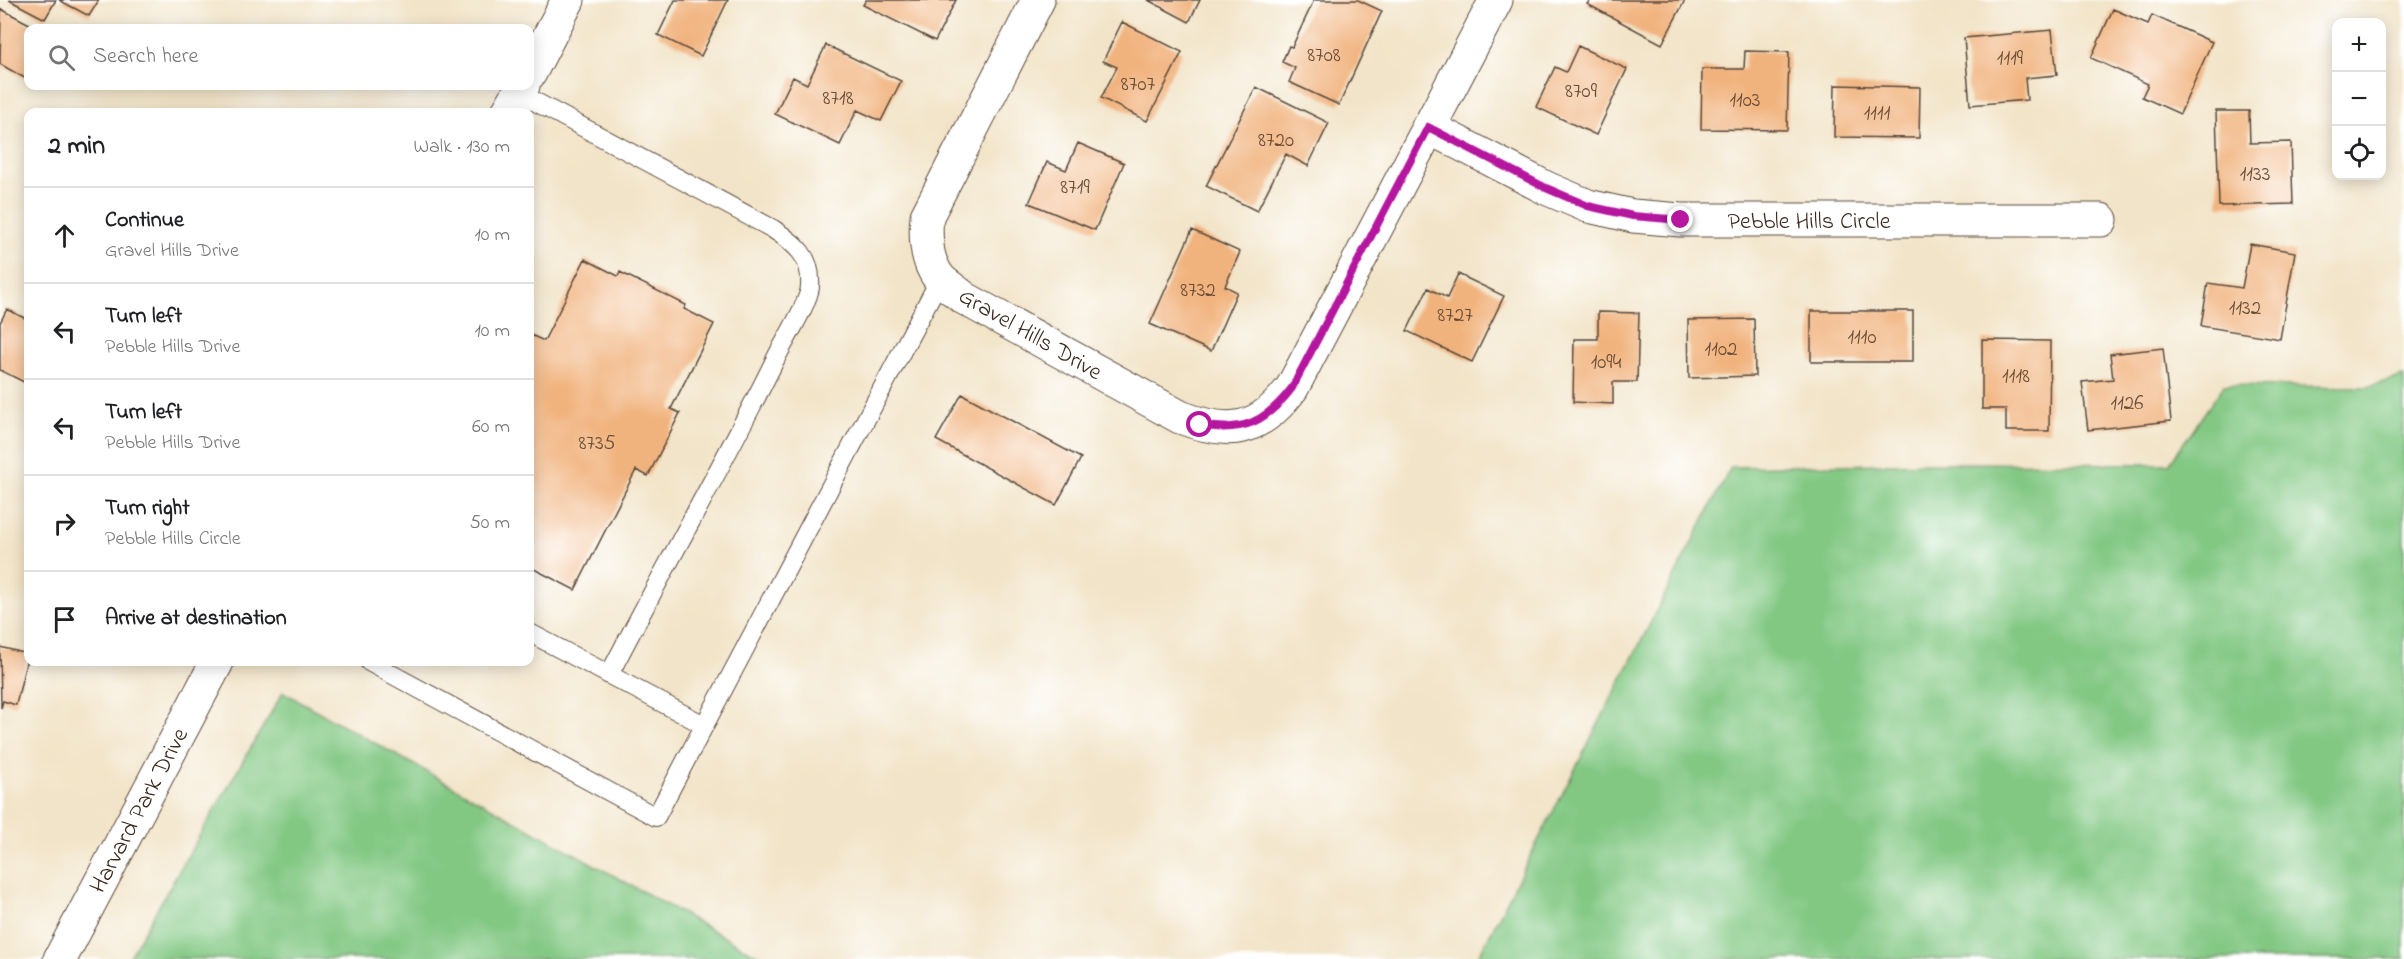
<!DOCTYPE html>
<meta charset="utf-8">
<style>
body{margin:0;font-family:"Indie Flower",sans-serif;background:#f2f2f2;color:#202124}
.controls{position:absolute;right:18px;top:18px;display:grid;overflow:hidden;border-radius:12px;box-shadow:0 3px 15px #0003}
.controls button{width:54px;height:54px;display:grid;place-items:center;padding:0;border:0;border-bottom:2px solid #e0e0e0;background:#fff;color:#202124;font:30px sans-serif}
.stop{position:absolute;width:18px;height:18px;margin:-14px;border:4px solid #b5179e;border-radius:50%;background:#fff}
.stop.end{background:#b5179e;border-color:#fff;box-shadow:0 2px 6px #0008}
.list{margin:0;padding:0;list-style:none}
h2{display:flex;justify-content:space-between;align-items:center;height:78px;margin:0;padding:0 24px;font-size:26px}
h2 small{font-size:20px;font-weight:400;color:#757577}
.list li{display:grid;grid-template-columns:39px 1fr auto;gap:18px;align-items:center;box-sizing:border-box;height:96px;padding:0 24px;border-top:2px solid #e0e0e0}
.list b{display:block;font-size:22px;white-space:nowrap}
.list p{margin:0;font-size:20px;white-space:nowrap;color:#757577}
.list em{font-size:20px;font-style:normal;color:#757577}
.icon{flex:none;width:33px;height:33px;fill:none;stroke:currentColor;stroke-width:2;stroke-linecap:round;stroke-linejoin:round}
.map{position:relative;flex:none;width:2404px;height:959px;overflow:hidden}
.search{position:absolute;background:#fff;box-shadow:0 3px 15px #0003;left:24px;top:24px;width:510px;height:66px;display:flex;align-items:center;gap:15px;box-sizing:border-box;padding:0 21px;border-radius:12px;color:#757577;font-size:22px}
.panel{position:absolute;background:#fff;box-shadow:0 3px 15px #0003;left:24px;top:108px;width:510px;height:558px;border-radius:12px}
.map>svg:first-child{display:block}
.green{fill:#82c883;stroke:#5e7950;stroke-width:1.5}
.building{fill:#f1b37e}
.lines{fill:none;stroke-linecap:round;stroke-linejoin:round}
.lane-casing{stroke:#564638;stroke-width:20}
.street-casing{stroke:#564638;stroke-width:35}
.lane{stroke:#fff;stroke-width:18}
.street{stroke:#fff;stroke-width:33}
.route{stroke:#b5179e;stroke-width:8}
.labels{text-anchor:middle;stroke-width:6;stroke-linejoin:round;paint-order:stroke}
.number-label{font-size:21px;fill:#684c36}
.street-label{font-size:24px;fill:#3b2a1e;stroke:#fff}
</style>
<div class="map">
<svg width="2404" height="959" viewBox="0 0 2404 959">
<rect width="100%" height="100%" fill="#fff"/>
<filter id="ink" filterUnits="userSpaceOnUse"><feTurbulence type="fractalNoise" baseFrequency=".0167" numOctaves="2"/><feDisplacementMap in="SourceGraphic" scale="12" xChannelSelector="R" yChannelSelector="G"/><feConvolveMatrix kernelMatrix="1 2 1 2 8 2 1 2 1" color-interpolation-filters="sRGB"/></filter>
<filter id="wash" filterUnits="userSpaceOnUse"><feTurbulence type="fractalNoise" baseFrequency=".008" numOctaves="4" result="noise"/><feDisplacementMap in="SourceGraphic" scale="24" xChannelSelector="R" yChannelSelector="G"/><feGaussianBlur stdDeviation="1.35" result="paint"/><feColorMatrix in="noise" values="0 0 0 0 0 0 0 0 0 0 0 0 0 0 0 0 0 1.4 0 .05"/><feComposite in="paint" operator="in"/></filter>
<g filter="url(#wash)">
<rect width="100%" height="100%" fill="#f2e4c8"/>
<!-- green -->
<path class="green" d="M 2404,376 L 2404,959 L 1477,959 L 1731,467 L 1934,463 L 2169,464 L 2224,385 L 2367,387 Z
M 283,692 L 764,959 L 128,959 Z"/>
<g id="blocks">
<!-- building -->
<path class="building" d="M 9,0 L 56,0 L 45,19 Z
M 59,0 L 99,0 L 89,16 Z
M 675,0 L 728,0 L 701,56 L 658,35 Z
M 866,0 L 956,0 L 935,41 L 863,5 Z
M 1148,0 L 1200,0 L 1189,22 Z
M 1314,0 L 1358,0 L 1382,11 L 1339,105 L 1289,82 L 1295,68 L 1282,62 L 1289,46 L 1292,47 Z
M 1590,0 L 1685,0 L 1662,44 L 1587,4 Z
M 1,9 L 37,28 L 28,28 L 28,80 L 0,64 Z
M 2113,9 L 2148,24 L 2152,15 L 2212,42 L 2180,114 L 2142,97 L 2148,84 L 2091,58 Z
M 1122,22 L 1182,52 L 1147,121 L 1101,98 L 1117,67 L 1103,61 Z
M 2052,30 L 2057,75 L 2025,78 L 2027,100 L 1970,105 L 1964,38 Z
M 826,45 L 901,81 L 881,121 L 857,110 L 840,145 L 775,114 L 793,77 L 807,84 Z
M 1578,46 L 1627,69 L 1596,135 L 1536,107 L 1555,67 L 1566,72 Z
M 1745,51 L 1789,52 L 1787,130 L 1701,129 L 1702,69 L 1744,69 Z
M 1835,85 L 1920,87 L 1919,138 L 1834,137 Z
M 1256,87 L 1329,123 L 1308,166 L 1286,154 L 1257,211 L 1206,186 Z
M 2216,111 L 2249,111 L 2250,143 L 2291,142 L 2293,204 L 2219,206 Z
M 1078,143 L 1124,163 L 1095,230 L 1029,203 L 1047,162 L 1066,170 Z
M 1192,230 L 1240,252 L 1225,286 L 1237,292 L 1211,351 L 1150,324 Z
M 2250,244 L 2295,252 L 2280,339 L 2201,326 L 2208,283 L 2242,288 Z
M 585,259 L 618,276 L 620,272 L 686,305 L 684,309 L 714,324 L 671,409 L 680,413 L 648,476 L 636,470 L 575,590 L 530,567 L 530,338 L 531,335 L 544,341 Z
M 1458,274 L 1504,296 L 1472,362 L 1407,331 L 1428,288 L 1447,298 Z
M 7,309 L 28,320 L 28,384 L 0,370 L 0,323 Z
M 1811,311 L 1913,311 L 1913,362 L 1811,362 Z
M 1598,312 L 1639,313 L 1637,382 L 1613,382 L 1613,404 L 1573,402 L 1574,339 L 1598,339 Z
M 1754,319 L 1755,376 L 1689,378 L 1688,320 Z
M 1982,340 L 2050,341 L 2049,431 L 2006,431 L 2006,409 L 1982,409 Z
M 2163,348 L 2171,421 L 2088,430 L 2082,382 L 2113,379 L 2110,354 Z
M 962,394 L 1081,458 L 1056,505 L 936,440 Z
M 0,647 L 28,654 L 16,705 L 3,701 L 1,708 Z"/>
</g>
</g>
<g filter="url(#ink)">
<use href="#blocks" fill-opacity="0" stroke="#564638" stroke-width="1.5"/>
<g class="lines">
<defs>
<path id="lane" d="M 519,93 L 773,229 C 796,244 812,257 810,286 C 810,300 785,341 777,356 C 724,464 664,568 609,675
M 530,633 L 704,725
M 369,662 L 656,817 L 940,279"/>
<path id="street" d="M 1038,0 L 927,216 C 925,236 926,263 941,280 C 948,286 957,292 964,298 L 1180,417 C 1230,436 1259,432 1292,388 L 1496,0
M 530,73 L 568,0
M 508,112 L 523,86
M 1428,127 L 1546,188 L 1588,206 L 1633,216 L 1681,220 L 2101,220
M 60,959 L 217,662"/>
</defs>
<!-- lane casing -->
<use href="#lane" class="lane-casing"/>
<!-- street casing -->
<use href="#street" class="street-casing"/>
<!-- lane -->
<use href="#lane" class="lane"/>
<!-- street -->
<use href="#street" class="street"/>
</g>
</g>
<g class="lines" filter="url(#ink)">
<!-- route -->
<path class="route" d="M 1200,425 C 1243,433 1266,422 1292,388 L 1428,127 L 1546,188 L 1588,206 L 1633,216 L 1681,220"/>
</g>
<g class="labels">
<!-- number labels -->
<g class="number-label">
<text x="1324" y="61">8708</text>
<text x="2010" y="64">1119</text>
<text x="1138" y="90">8707</text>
<text x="1581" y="97">8709</text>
<text x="838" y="104">8718</text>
<text x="1745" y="106">1103</text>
<text x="1877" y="119">1111</text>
<text x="1276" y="146">8720</text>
<text x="2255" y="180">1133</text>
<text x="1075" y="193">8719</text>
<text x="1198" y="296">8732</text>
<text x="2245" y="314">1132</text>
<text x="1455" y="321">8727</text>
<text x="1862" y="343">1110</text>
<text x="1721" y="355">1102</text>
<text x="1606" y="368">1094</text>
<text x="2016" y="382">1118</text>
<text x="2127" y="409">1126</text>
<text x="597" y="449">8735</text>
</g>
<!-- street labels -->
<g class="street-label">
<text x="1809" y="228">Pebble Hills Circle</text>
<text transform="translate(1031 333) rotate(30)" y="8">Gravel Hills Drive</text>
<text transform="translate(138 810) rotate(-62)" y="8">Harvard Park Drive</text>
</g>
</g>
</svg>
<div class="controls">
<button>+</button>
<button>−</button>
<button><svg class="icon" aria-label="locate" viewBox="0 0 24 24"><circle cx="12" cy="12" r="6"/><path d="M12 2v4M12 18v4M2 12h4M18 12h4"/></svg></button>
</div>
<div class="stop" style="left:1200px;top:425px"></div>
<div class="stop end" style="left:1681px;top:220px"></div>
<div class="search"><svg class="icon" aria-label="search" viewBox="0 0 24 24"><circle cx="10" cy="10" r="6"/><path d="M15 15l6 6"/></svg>Search here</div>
<section class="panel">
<h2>2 min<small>Walk · 130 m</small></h2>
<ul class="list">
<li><svg class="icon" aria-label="ahead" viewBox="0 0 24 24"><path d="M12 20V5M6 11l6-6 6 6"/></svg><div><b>Continue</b><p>Gravel Hills Drive</p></div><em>10 m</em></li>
<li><svg class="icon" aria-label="left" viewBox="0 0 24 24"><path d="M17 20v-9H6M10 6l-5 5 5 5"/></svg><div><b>Turn left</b><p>Pebble Hills Drive</p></div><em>10 m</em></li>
<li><svg class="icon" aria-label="left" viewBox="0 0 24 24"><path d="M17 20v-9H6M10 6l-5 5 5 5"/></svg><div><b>Turn left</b><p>Pebble Hills Drive</p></div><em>60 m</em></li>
<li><svg class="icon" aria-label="right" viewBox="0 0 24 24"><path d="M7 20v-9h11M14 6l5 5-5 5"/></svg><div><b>Turn right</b><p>Pebble Hills Circle</p></div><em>50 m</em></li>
<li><svg class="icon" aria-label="arrive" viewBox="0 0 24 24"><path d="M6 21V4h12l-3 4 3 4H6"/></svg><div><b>Arrive at destination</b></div></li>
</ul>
</section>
</div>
